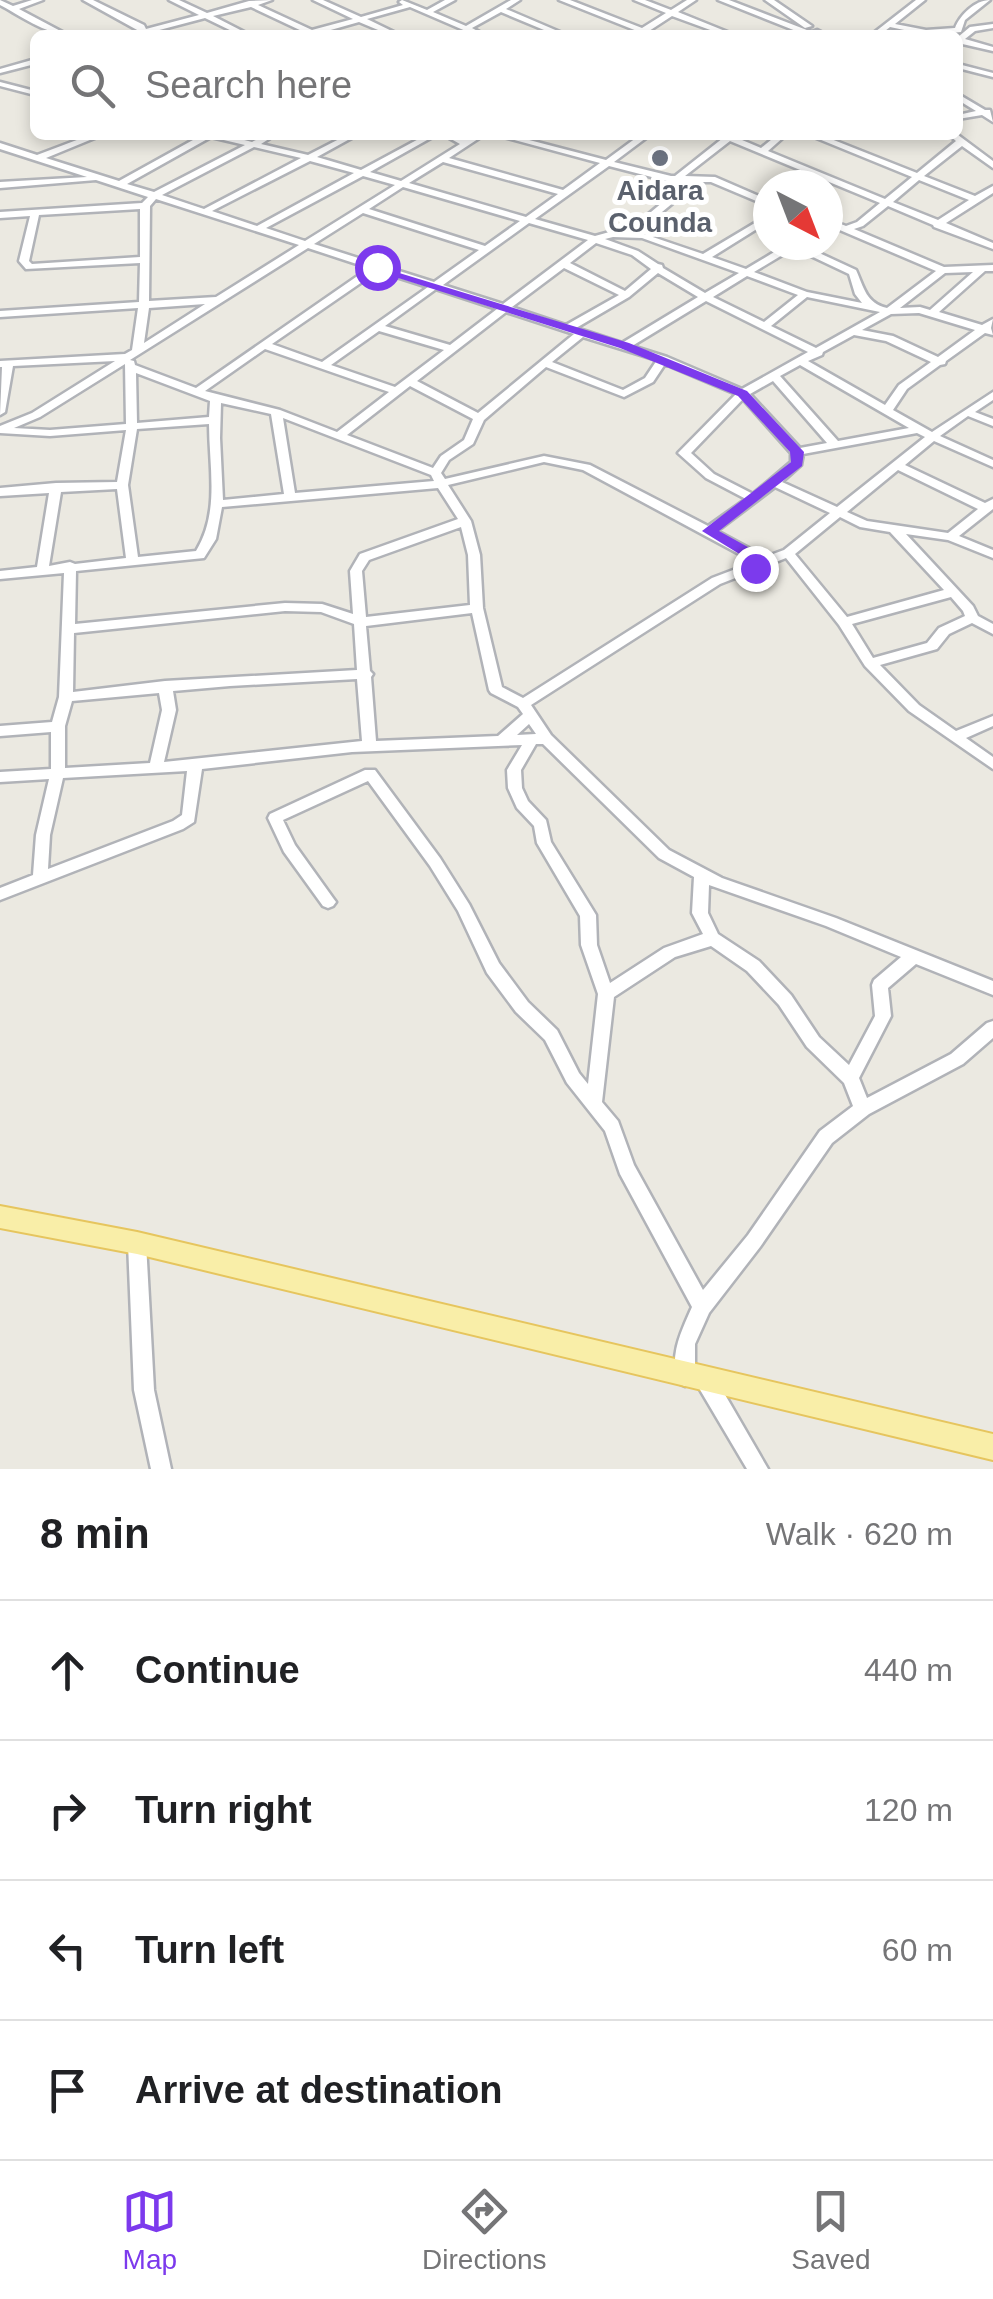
<!DOCTYPE html>
<meta charset="utf-8">
<style>
body{margin:0;font-family:Helvetica,sans-serif;background:#f6f6f6;color:#202124}
.compass{position:absolute;left:753px;top:170px;width:90px;height:90px;border-radius:50%;background:#fff;box-shadow:0 5px 15px #0003;rotate:138deg}
.stop{position:absolute;width:30px;height:30px;margin:-22px;border:8px solid #7c3aed;border-radius:50%;background:#fff}
.stop.end{background:#7c3aed;border-color:#fff;box-shadow:0 2px 10px #0008}
.list{margin:0;padding:0;list-style:none}
h2{display:flex;justify-content:space-between;align-items:center;height:130px;margin:0;padding:0 40px;font-size:42px}
h2 small{font-size:32px;font-weight:400;color:#757577}
.list li{display:grid;grid-template-columns:65px 1fr auto;gap:30px;align-items:center;box-sizing:border-box;height:140px;padding:0 40px;border-top:2px solid #e0e0e0}
.list b{display:block;font-size:38px;white-space:nowrap}
.list em{font-size:32px;font-style:normal;color:#757577}
.icon{flex:none;width:55px;height:55px;fill:none;stroke:currentColor;stroke-width:2;stroke-linecap:round;stroke-linejoin:round}
.map{position:relative;flex:none;width:993px;height:1469px;overflow:hidden}
.search{position:absolute;background:#fff;box-shadow:0 5px 15px #0003;left:30px;right:30px;top:30px;height:110px;display:flex;align-items:center;gap:25px;box-sizing:border-box;padding:0 35px;border-radius:15px;color:#757577;font-size:38px}
.sheet{height:690px;background:#fff}
nav{display:flex;justify-content:space-around;align-items:center;box-sizing:border-box;height:140px;border-top:2px solid #e0e0e0;background:#fff;font-size:28px;color:#757577}
nav a{display:grid;justify-items:center;gap:5px}
nav .on{color:#7c3aed}
.map>svg:first-child{display:block}
.lines{fill:none;stroke-linecap:round;stroke-linejoin:round}
.minor-casing{stroke:#b1b3b8;stroke-width:5}
.major-casing{stroke:#e6c55e;stroke-width:4}
.minor{fill:#fff;fill-rule:evenodd}
.major{fill:#f9eea8;fill-rule:evenodd}
.route{fill:#7c3aed}
.worship-dot{fill:#6b7280;stroke:#fff;stroke-width:4}
.labels{text-anchor:middle;stroke-width:10;stroke-linejoin:round;paint-order:stroke}
.far-worship-label{font-size:28px;font-weight:bold;fill:#5b616d;stroke:#fff}
</style>
<div class="map">
<svg width="993" height="1469" viewBox="0 0 993 1469">
<rect width="100%" height="100%" fill="#ebe9e1"/>
<g class="lines">
<defs>
<path id="minor" d="M 0,0 L 13,6 L 32,0 L 43,0 L 19,9 L 68,35 C 48,35 17,14 0,5 Z
M 83,0 L 93,0 L 144,25 L 146,29 L 199,15 L 169,0 L 179,0 L 207,13 L 249,1 L 272,0 L 258,5 L 312,30 L 353,19 L 313,0 L 323,0 L 361,17 L 403,5 L 399,2 L 402,0 L 427,10 L 445,0 L 455,0 L 433,12 L 466,26 L 511,0 L 520,0 L 506,9 L 567,35 L 556,35 L 501,12 L 472,28 L 485,35 L 475,35 L 410,7 L 367,19 L 400,35 L 390,35 L 359,22 L 313,35 L 299,35 L 304,32 L 251,7 L 213,16 L 250,35 L 240,35 L 205,18 L 148,33 L 150,35 L 127,35 L 139,31 Z
M 559,0 L 570,0 L 642,28 L 666,13 L 634,0 L 645,0 L 671,10 L 687,0 L 696,0 L 678,12 L 735,35 L 724,35 L 672,16 L 649,31 L 657,35 L 635,35 L 637,31 Z
M 718,0 L 729,0 L 812,32 L 817,30 L 821,32 L 818,35 L 806,35 Z
M 765,0 L 774,0 L 812,26 L 805,28 Z
M 916,0 L 925,0 L 895,24 L 926,30 L 955,28 C 960,15 975,0 990,0 L 965,20 L 961,32 L 928,35 L 890,27 L 880,35 L 871,35 Z
M 993,24 L 993,28 L 975,31 L 965,39 L 993,47 L 993,51 L 958,43 L 958,37 L 970,27 Z
M 32,60 L 35,60 L 35,64 L 0,73 L 0,69 Z
M 958,64 L 993,73 L 993,77 L 958,68 Z
M 0,82 L 35,91 L 35,95 L 0,86 Z
M 958,94 L 985,110 L 990,110 L 993,122 L 982,115 L 958,119 L 958,115 L 976,111 L 958,100 Z
M 90,135 L 102,135 L 46,158 L 119,181 L 202,135 L 225,135 L 252,142 L 265,135 L 275,135 L 261,144 L 308,155 L 347,135 L 357,135 L 317,157 L 361,170 L 426,135 L 436,135 L 370,172 L 401,181 L 460,144 L 444,135 L 455,135 L 465,140 L 474,135 L 484,135 L 449,158 L 563,190 L 600,163 L 496,135 L 510,135 L 606,160 L 640,135 L 650,135 L 614,162 L 671,176 L 675,176 L 723,138 L 718,135 L 736,135 L 735,137 L 761,148 L 777,135 L 786,135 L 768,151 L 885,199 L 912,177 L 809,135 L 821,135 L 917,173 L 956,141 L 949,135 L 958,135 L 993,161 L 993,168 L 962,146 L 924,176 L 975,196 L 993,186 L 993,193 L 946,223 L 993,243 L 993,249 L 934,227 L 933,225 L 888,206 L 863,226 L 854,229 L 944,267 L 993,265 L 993,271 L 985,271 L 939,312 L 982,325 L 993,319 L 991,328 L 993,335 L 985,333 L 946,361 L 945,364 L 940,365 L 907,389 L 893,410 L 932,432 L 993,392 L 993,400 L 975,412 L 993,419 L 993,426 L 968,416 L 940,436 L 993,460 L 993,467 L 934,441 L 905,465 L 985,503 L 993,499 L 993,509 L 959,536 L 993,550 L 993,558 L 948,540 L 906,534 L 973,606 L 978,616 L 993,624 L 993,634 L 972,623 L 949,634 L 937,649 L 880,665 L 919,705 L 956,731 L 993,716 L 993,726 L 966,738 L 993,757 L 993,769 L 909,711 L 865,666 L 839,625 L 786,558 L 720,584 L 531,705 L 551,735 L 669,850 L 722,878 L 836,918 L 993,981 L 993,995 L 916,964 L 888,988 L 891,1016 L 859,1078 L 867,1098 L 951,1054 L 987,1023 L 993,1021 L 993,1038 L 963,1064 L 869,1114 L 832,1143 L 760,1247 L 709,1313 L 695,1344 L 695,1376 L 692,1383 L 685,1386 L 678,1383 C 669,1355 681,1332 692,1307 L 620,1174 L 605,1131 L 567,1083 L 545,1040 L 516,1012 L 487,973 L 458,911 L 430,866 L 368,781 L 283,820 L 295,845 L 333,898 L 336,902 L 333,906 L 328,908 L 323,906 L 284,852 L 268,818 L 270,814 L 365,770 L 375,770 L 440,858 L 469,904 L 499,963 L 528,1002 L 557,1030 L 579,1073 L 588,1084 L 598,994 L 581,945 L 580,916 L 537,843 L 534,826 L 517,808 L 508,788 L 507,770 L 522,745 L 352,752 L 202,769 L 194,822 L 183,829 L 0,900 L 0,888 L 33,875 L 36,835 L 49,779 L 0,782 L 0,772 L 51,769 L 51,732 L 0,736 L 0,726 L 52,722 L 59,697 L 64,573 L 0,579 L 0,571 L 37,567 L 49,493 L 0,496 L 0,488 L 56,483 L 117,482 L 126,430 L 50,436 L 0,433 L 0,426 L 32,413 L 115,361 L 13,366 L 5,412 L 0,415 L 2,367 L 0,367 L 0,361 L 125,354 L 132,350 L 138,308 L 0,317 L 0,311 L 139,302 L 140,263 L 26,269 L 19,261 L 30,216 L 0,218 L 0,212 L 142,203 L 148,197 L 96,180 L 0,188 L 0,182 L 87,177 L 0,149 L 0,143 L 37,155 ZM 211,137 L 245,145 L 154,192 L 127,184 ZM 730,141 L 880,203 L 857,222 L 846,226 L 828,219 L 828,225 L 936,271 L 887,308 C 866,303 864,288 856,270 L 802,245 L 786,245 L 746,269 L 712,257 L 768,222 L 768,215 L 703,254 L 638,232 L 698,182 L 711,182 L 768,206 L 768,200 L 715,177 L 685,176 ZM 254,147 L 301,158 L 204,209 L 162,195 ZM 310,161 L 354,173 L 257,226 L 212,211 ZM 443,162 L 558,194 L 526,217 L 409,183 ZM 609,166 L 671,182 L 687,182 L 627,232 L 613,231 L 595,236 L 535,219 ZM 363,176 L 395,185 L 305,241 L 266,228 ZM 919,180 L 969,200 L 938,220 L 893,202 ZM 403,187 L 520,221 L 485,246 L 369,209 ZM 156,199 L 299,245 L 216,297 L 149,301 L 150,206 ZM 140,209 L 140,257 L 32,264 L 29,261 L 39,215 ZM 363,213 L 479,250 L 434,282 L 314,244 ZM 529,223 L 588,240 L 503,304 L 443,285 ZM 613,237 L 642,238 L 739,273 L 705,293 L 663,268 L 662,265 L 658,264 L 638,251 L 605,239 ZM 596,243 L 632,255 L 651,269 L 625,291 L 570,263 ZM 308,248 L 369,268 L 196,388 L 135,365 L 134,361 L 130,360 ZM 794,248 L 849,274 L 855,294 L 862,303 L 807,292 L 754,272 ZM 564,268 L 619,295 L 566,325 L 512,307 ZM 378,271 L 428,287 L 322,362 L 272,344 ZM 973,272 L 930,310 L 920,307 L 900,308 L 945,273 ZM 658,273 L 698,297 L 622,343 L 576,328 L 629,297 ZM 747,276 L 798,295 L 764,322 L 713,297 ZM 436,289 L 497,309 L 450,345 L 385,326 ZM 807,297 L 880,312 L 816,348 L 771,326 ZM 706,301 L 808,352 L 742,389 L 667,357 L 632,346 ZM 205,304 L 144,343 L 149,308 ZM 506,312 L 574,334 L 478,413 L 417,381 ZM 919,313 L 975,330 L 938,357 L 893,336 L 862,330 L 891,314 ZM 379,331 L 444,350 L 395,387 L 331,365 ZM 854,335 L 886,341 L 931,362 L 899,385 L 885,405 L 808,361 L 822,355 L 823,352 ZM 583,337 L 657,360 L 645,378 L 623,390 L 552,362 ZM 265,349 L 389,392 L 337,432 L 280,410 L 205,391 ZM 125,364 L 126,424 L 50,430 L 14,428 L 40,417 ZM 665,364 L 736,394 L 678,453 L 706,478 L 746,499 L 708,526 L 590,465 L 544,456 L 445,479 L 441,473 L 449,460 L 473,444 L 484,420 L 546,367 L 624,397 L 653,382 ZM 800,365 L 909,428 L 838,441 L 780,376 ZM 136,373 L 210,401 L 209,417 L 137,423 ZM 773,381 L 827,443 L 800,448 L 750,394 ZM 410,386 L 473,419 L 464,440 L 441,456 L 433,468 L 347,435 ZM 743,399 L 791,453 L 791,462 L 753,494 L 714,474 L 691,453 ZM 221,403 L 271,414 L 284,494 L 223,500 L 220,438 ZM 283,418 L 431,475 L 434,481 L 295,493 ZM 209,424 C 209,467 220,512 196,551 L 138,557 L 128,485 L 137,429 ZM 917,433 L 925,437 L 837,507 L 782,482 L 801,465 L 803,454 ZM 544,462 L 583,470 L 754,562 L 712,578 L 523,698 L 502,687 L 483,608 L 480,555 L 471,521 L 448,485 ZM 898,470 L 978,509 L 948,533 L 867,521 L 847,512 ZM 775,487 L 830,513 L 784,550 L 765,557 L 717,531 ZM 438,488 L 458,519 L 360,554 L 350,571 L 353,614 L 322,604 L 285,603 L 75,624 L 76,571 L 204,558 L 216,539 L 222,507 ZM 117,489 L 126,558 L 75,564 L 70,562 L 49,566 L 61,492 ZM 840,517 L 860,527 L 890,532 L 944,590 L 847,617 L 795,554 ZM 461,527 L 468,555 L 470,605 L 366,617 L 362,571 L 369,560 ZM 951,597 L 963,611 L 965,616 L 939,628 L 927,643 L 873,658 L 852,624 ZM 285,611 L 321,612 L 354,624 L 357,670 L 165,681 L 73,692 L 74,633 ZM 472,613 L 489,690 L 491,693 L 518,707 L 523,714 L 498,736 L 376,741 L 371,677 L 373,674 L 370,671 L 366,626 ZM 357,679 L 362,741 L 164,762 L 176,710 L 173,691 L 230,686 ZM 159,693 L 162,710 L 150,763 L 65,768 L 65,726 L 72,701 ZM 529,724 L 536,734 L 517,735 ZM 536,744 L 543,744 L 659,858 L 694,877 L 692,913 L 703,934 L 664,948 L 610,983 L 597,945 L 596,915 L 551,842 L 546,820 L 528,801 L 522,788 L 521,770 ZM 187,771 L 182,815 L 173,821 L 48,869 L 50,835 L 63,778 ZM 709,885 L 826,926 L 901,957 L 874,980 L 872,985 L 875,1016 L 849,1065 L 819,1037 L 791,995 L 759,961 L 718,934 L 708,913 ZM 711,946 L 747,971 L 779,1005 L 807,1047 L 844,1083 L 853,1106 L 820,1131 L 748,1235 L 703,1290 L 634,1165 L 618,1121 L 602,1102 L 614,997 L 675,957 Z
M 137,1234 L 143,1237 L 146,1243 L 154,1390 L 171,1469 L 151,1469 L 134,1390 L 128,1243 L 131,1237 Z
M 706,1371 L 713,1374 L 768,1469 L 747,1469 L 699,1388 L 696,1381 L 699,1374 Z"/>
<path id="major" d="M 0,1206 L 137,1232 L 993,1434 L 993,1460 L 137,1254 L 0,1228 Z"/>
</defs>
<!-- minor casing -->
<use href="#minor" class="minor-casing"/>
<!-- major casing -->
<use href="#major" class="major-casing"/>
<!-- minor -->
<use href="#minor" class="minor"/>
<!-- major -->
<use href="#major" class="major"/>
</g>
<!-- route -->
<path class="route" d="M 373,265 L 629,343 L 747,391 L 804,452 L 802,466 L 719,531 L 771,560 L 771,566 L 750,571 L 748,568 L 754,563 L 702,531 L 791,462 L 790,452 L 738,396 L 620,348 L 373,270 Z"/>
<!-- markers -->
<circle class="worship-dot" cx="660" cy="158" r="10"/>
<g class="labels">
<!-- far-worship labels -->
<g class="far-worship-label">
<text x="660" y="200">Aidara<tspan x="660" dy="32">Counda</tspan></text>
</g>
</g>
</svg>
<svg class="compass" viewBox="-18 -18 36 36"><path d="M0-13l5 13h-10z" fill="#e53935"/><path d="M0 13l5-13h-10z" fill="#757577"/></svg>
<div class="stop" style="left:377px;top:267px"></div>
<div class="stop end" style="left:755px;top:568px"></div>
<div class="search"><svg class="icon" aria-label="search" viewBox="0 0 24 24"><circle cx="10" cy="10" r="6"/><path d="M15 15l6 6"/></svg>Search here</div>
</div>
<section class="sheet">
<h2>8 min<small>Walk · 620 m</small></h2>
<ul class="list">
<li><svg class="icon" aria-label="ahead" viewBox="0 0 24 24"><path d="M12 20V5M6 11l6-6 6 6"/></svg><div><b>Continue</b></div><em>440 m</em></li>
<li><svg class="icon" aria-label="right" viewBox="0 0 24 24"><path d="M7 20v-9h11M14 6l5 5-5 5"/></svg><div><b>Turn right</b></div><em>120 m</em></li>
<li><svg class="icon" aria-label="left" viewBox="0 0 24 24"><path d="M17 20v-9H6M10 6l-5 5 5 5"/></svg><div><b>Turn left</b></div><em>60 m</em></li>
<li><svg class="icon" aria-label="arrive" viewBox="0 0 24 24"><path d="M6 21V4h12l-3 4 3 4H6"/></svg><div><b>Arrive at destination</b></div></li>
</ul>
</section>
<nav>
<a class="on"><svg class="icon" aria-label="map" viewBox="0 0 24 24"><path d="M3 6l6-2 6 2 6-2v14l-6 2-6-2-6 2zM9 4v14M15 6v14"/></svg>Map</a>
<a><svg class="icon" aria-label="directions" viewBox="0 0 24 24"><path d="M12 3l9 9-9 9-9-9zM9 14v-3h6M13 9l2 2-2 2"/></svg>Directions</a>
<a><svg class="icon" aria-label="saved" viewBox="0 0 24 24"><path d="M7 4h10v16l-5-4-5 4z"/></svg>Saved</a>
</nav>
